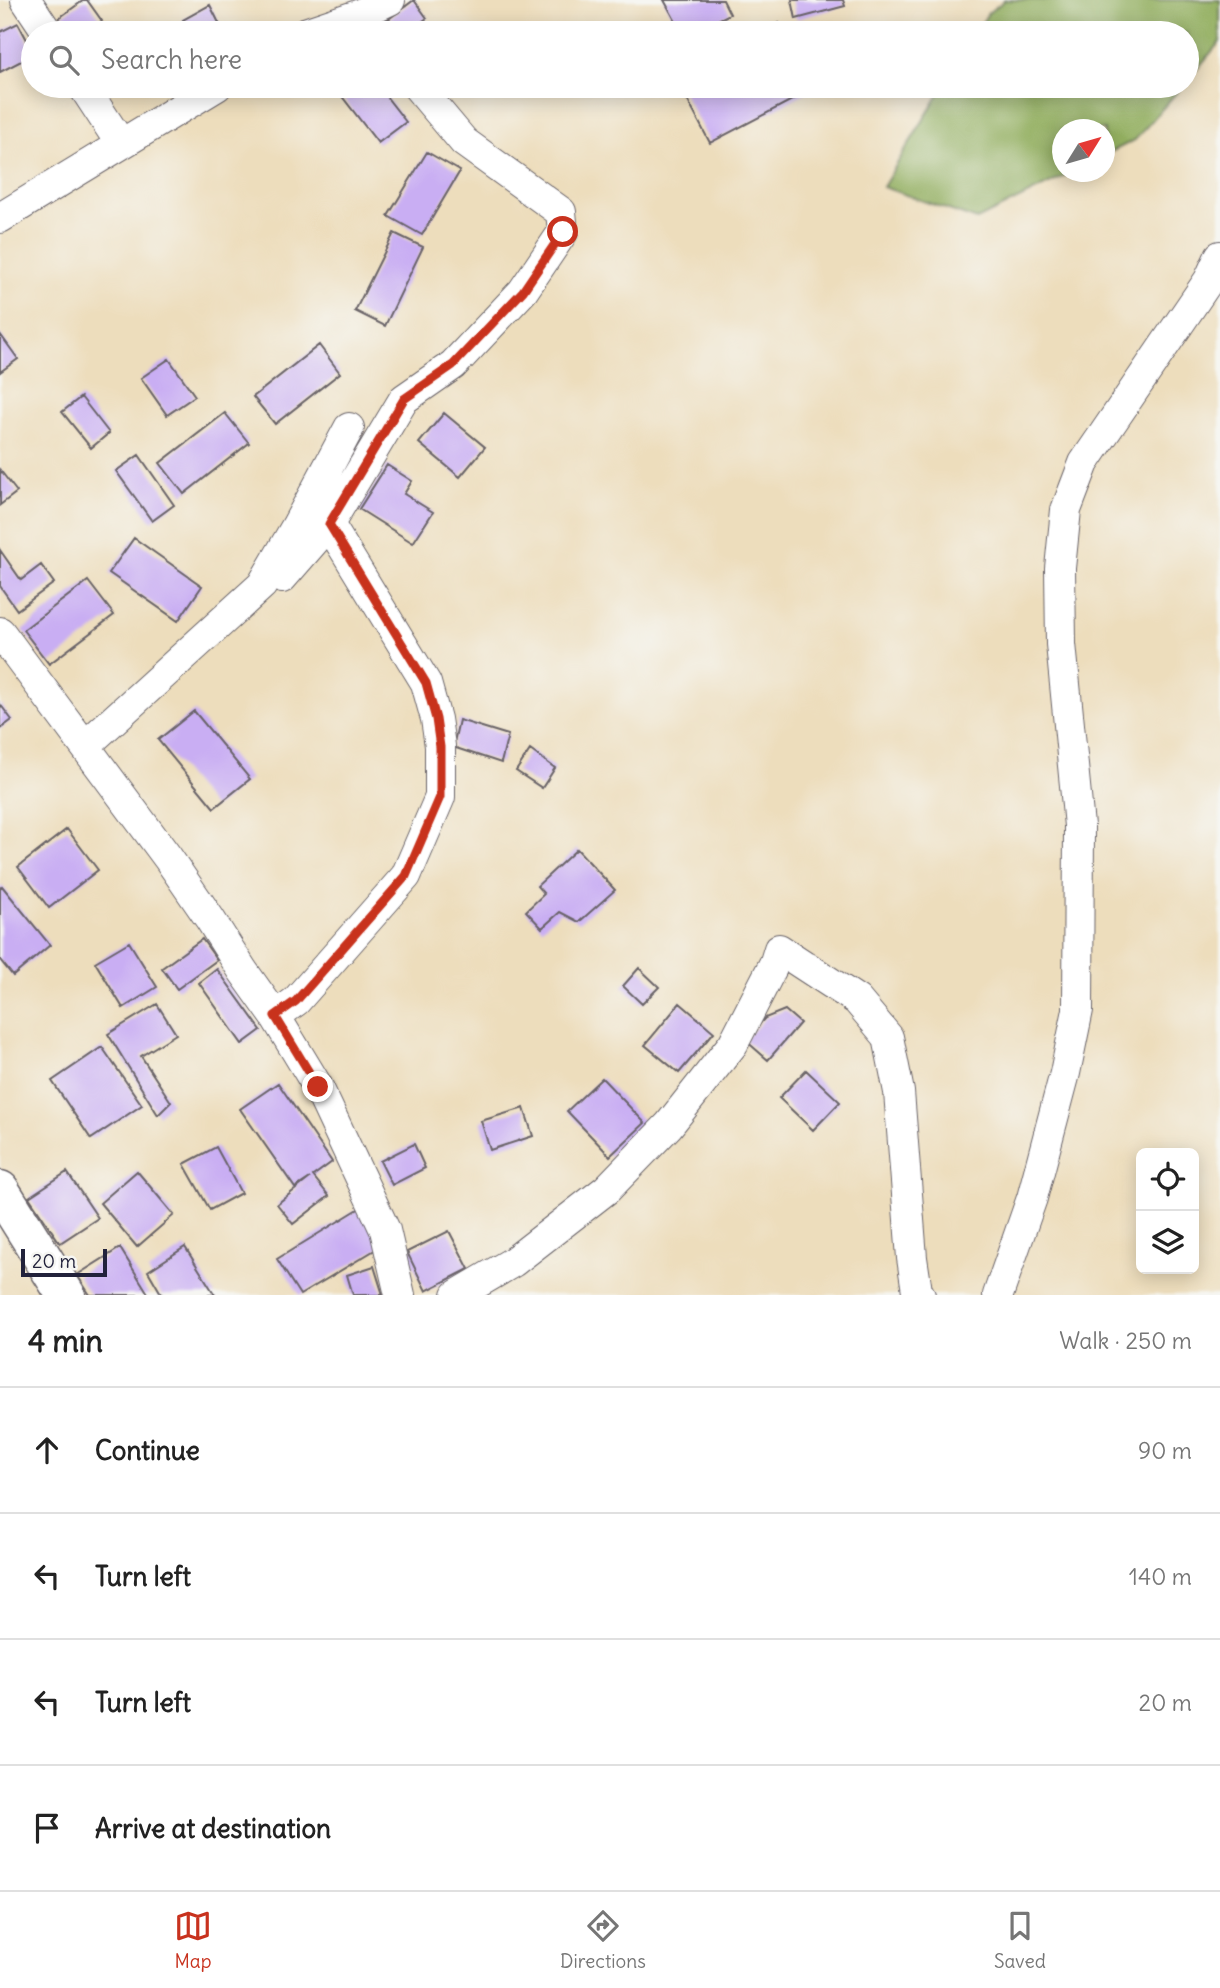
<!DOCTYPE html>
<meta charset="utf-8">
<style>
body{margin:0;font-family:Delius,sans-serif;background:#f6f6f6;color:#222}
.controls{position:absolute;right:21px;bottom:21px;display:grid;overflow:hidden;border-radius:10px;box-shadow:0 4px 18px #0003}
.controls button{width:63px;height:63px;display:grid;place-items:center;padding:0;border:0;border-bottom:2px solid #e0e0e0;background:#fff;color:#222;font:35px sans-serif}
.compass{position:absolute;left:1052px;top:119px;width:63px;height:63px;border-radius:50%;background:#fff;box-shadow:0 4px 18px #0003;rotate:53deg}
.scale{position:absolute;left:21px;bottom:18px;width:86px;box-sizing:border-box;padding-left:7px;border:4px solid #22223b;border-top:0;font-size:19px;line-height:24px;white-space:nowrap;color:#22223b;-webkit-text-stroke:5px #f6f6f2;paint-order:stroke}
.stop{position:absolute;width:21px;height:21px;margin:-16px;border:5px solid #c8321e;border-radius:50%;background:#fff}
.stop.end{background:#c8321e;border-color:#fff;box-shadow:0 2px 7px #0008}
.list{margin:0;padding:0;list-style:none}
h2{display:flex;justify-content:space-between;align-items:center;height:91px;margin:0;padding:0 28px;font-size:30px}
h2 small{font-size:23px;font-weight:400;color:#767676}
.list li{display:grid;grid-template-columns:46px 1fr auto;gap:21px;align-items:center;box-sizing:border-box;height:126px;padding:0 28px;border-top:2px solid #e0e0e0}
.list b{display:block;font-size:26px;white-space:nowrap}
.list em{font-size:23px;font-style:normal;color:#767676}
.icon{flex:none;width:38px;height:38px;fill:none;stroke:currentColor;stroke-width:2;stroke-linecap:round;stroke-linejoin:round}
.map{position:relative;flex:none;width:1220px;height:1295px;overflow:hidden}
.search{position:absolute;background:#fff;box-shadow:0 4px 18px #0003;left:21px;right:21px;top:21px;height:77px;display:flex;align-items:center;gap:18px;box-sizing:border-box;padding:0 24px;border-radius:38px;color:#767676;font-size:26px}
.sheet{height:595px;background:#fff}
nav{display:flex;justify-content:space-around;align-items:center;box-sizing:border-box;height:98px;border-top:2px solid #e0e0e0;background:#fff;font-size:19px;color:#767676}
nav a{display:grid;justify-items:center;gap:4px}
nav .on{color:#c8321e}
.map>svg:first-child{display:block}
.forest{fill:#93af61;stroke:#5a684e;stroke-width:2}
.building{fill:#c9aef3}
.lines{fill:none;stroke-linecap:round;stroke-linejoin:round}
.street-casing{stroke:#696368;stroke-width:32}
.highway-casing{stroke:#696368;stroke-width:41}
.street{stroke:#fff;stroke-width:30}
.highway{stroke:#fff;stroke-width:38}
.route{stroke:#c8321e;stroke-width:9}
</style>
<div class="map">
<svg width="1220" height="1295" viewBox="0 0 1220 1295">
<rect width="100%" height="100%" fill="#f6f6f2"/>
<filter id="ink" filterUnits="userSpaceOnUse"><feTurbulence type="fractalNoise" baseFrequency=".0143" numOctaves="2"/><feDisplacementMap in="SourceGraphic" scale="14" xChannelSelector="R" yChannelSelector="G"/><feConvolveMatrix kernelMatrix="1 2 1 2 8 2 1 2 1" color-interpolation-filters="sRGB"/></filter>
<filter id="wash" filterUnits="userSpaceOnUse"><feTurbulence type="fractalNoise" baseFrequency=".00686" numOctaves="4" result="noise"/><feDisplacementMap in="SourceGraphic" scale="28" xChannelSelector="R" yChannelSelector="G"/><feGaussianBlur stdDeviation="1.57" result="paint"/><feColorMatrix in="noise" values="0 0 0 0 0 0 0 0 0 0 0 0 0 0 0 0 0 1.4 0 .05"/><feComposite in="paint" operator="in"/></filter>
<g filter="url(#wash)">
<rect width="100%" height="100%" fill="#edddbc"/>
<!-- forest -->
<path class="forest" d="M 1005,0 L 1220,0 L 1220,42 L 1187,81 L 1187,33 L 976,33 L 988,13 Z
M 944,86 L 1182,86 L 1135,140 L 1105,155 L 1104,130 L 1062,130 L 1062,172 L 1073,172 L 977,220 L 883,187 Z"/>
<g id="blocks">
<!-- building -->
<path class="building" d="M 84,0 L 87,0 L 102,21 L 85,33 L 71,33 L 59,18 Z
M 414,0 L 427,18 L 407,33 L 396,33 L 386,21 Z
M 664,0 L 723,0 L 730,14 L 692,33 L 682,33 Z
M 792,0 L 843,0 L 845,6 L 796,19 Z
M 210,5 L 224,33 L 190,33 L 183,20 Z
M 18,23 L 33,51 L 33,55 L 0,72 L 0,32 Z
M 779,23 L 784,33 L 759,33 Z
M 334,86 L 378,86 L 406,122 L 378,143 Z
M 680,86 L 812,86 L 813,89 L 710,143 Z
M 427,152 L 460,171 L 422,235 L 388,216 Z
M 394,233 L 423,247 L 385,326 L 355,311 Z
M 0,334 L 18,359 L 0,372 Z
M 319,345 L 340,373 L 275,424 L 253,397 Z
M 169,359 L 195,396 L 167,415 L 141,378 Z
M 81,397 L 109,433 L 91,448 L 62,412 Z
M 225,413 L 249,443 L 184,494 L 160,463 Z
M 444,413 L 485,447 L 460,477 L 419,443 Z
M 139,455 L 174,505 L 152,521 L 116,471 Z
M 387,465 L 412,481 L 404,494 L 433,512 L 413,543 L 359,509 Z
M 0,470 L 17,492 L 0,505 Z
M 134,538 L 202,586 L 178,621 L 109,573 Z
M 0,550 L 21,580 L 41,565 L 54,583 L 17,610 L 0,586 Z
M 88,581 L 114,615 L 49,664 L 23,630 Z
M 0,704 L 12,720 L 0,729 Z
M 194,711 L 250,779 L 214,808 L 158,740 Z
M 459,720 L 508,735 L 501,763 L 453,747 Z
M 530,750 L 555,768 L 542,788 L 516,771 Z
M 67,829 L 98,870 L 49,908 L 18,867 Z
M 577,849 L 615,890 L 579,922 L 560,912 L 542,928 L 526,911 L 544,894 L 537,886 Z
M 2,886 L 50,945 L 13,976 L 0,960 L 0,888 Z
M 202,939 L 217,960 L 177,989 L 162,968 Z
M 129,942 L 157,987 L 123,1008 L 95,962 Z
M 639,968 L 659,987 L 642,1004 L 623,986 Z
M 217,969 L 261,1030 L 242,1044 L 199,983 Z
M 680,1003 L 714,1032 L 679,1073 L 645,1045 Z
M 157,1004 L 176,1034 L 141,1056 L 171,1102 L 158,1115 L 108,1034 Z
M 785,1010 L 800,1023 L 768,1060 L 745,1040 L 765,1018 Z
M 102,1047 L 142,1105 L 91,1139 L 52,1081 Z
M 806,1070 L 840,1102 L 813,1130 L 779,1098 Z
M 602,1078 L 645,1123 L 610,1156 L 567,1111 Z
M 278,1083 L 332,1162 L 313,1176 L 329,1196 L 293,1224 L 277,1204 L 310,1178 L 295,1188 L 240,1109 Z
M 524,1108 L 533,1136 L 490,1150 L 481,1121 Z
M 414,1144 L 425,1168 L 392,1185 L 380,1161 Z
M 216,1147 L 241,1193 L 210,1210 L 184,1164 Z
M 137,1171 L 174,1215 L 137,1247 L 100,1203 Z
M 67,1172 L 98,1218 L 60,1243 L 29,1197 Z
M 360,1208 L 383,1245 L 300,1295 L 277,1259 Z
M 449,1231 L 469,1269 L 426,1291 L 407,1252 Z
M 185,1247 L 215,1295 L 162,1295 L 148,1271 Z
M 120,1248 L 149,1295 L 90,1295 L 77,1275 Z
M 374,1266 L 383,1295 L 353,1295 L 347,1275 Z"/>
</g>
</g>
<g filter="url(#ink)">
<use href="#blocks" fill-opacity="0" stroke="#696368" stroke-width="2"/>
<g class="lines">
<defs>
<path id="street" d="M 26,0 L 48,33
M 305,33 L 358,15 L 390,0
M 83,86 L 121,144
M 0,218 L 217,86
M 282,578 L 329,524
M 0,632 L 168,858 L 210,919 L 243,971 L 275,1016 L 318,1087 L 385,1230 L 400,1295
M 85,746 L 262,585 L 297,525 L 349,428
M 275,1016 L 296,1001 L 406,876 L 440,797 L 440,746 L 436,719 L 426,683 L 329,524 L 404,399 L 453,365 L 523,291 L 563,232 L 561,212 L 464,142 L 417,86
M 457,1295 L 513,1262 L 607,1189 L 669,1125 L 733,1044 L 775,962 L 779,949 L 857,1000 L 888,1037 L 899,1092 L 912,1258 L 917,1291 L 920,1295
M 998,1295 L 1032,1198 L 1065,1073 L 1078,1010 L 1079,826 L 1061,644 L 1060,568 L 1066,510 L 1084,463 L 1209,280 L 1220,256"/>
<path id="highway" d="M 0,1190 L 66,1295"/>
</defs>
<!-- street casing -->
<use href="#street" class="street-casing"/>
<!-- highway casing -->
<use href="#highway" class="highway-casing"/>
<!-- street -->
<use href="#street" class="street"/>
<!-- highway -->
<use href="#highway" class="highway"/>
</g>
</g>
<g class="lines" filter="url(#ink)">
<!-- route -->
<path class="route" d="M 318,1087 L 275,1016 L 296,1001 L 406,876 L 440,797 L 440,747 L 436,719 L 426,683 L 329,524 L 404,399 L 453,365 L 523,291 L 563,232"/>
</g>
</svg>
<div class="controls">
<button><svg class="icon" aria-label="locate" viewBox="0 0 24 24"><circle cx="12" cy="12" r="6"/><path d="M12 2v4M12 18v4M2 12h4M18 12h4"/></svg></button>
<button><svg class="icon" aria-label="layers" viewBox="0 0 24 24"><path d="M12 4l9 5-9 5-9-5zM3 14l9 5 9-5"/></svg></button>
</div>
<svg class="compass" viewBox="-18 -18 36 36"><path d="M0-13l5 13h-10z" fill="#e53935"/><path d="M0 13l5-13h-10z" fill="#767676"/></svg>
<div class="scale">20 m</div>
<div class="stop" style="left:563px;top:232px"></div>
<div class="stop end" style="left:318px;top:1087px"></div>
<div class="search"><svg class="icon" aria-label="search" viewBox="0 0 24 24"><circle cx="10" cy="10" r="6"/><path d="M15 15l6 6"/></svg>Search here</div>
</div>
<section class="sheet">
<h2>4 min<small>Walk · 250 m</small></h2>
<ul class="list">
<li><svg class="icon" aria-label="ahead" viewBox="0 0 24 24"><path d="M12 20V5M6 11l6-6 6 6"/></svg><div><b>Continue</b></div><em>90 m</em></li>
<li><svg class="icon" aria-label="left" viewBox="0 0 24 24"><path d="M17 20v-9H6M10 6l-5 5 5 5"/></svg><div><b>Turn left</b></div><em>140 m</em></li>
<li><svg class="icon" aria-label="left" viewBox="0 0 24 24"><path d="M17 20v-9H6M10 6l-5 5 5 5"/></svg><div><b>Turn left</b></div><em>20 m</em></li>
<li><svg class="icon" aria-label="arrive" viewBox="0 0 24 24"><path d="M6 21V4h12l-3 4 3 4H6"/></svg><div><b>Arrive at destination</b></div></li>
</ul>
</section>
<nav>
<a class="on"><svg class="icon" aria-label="map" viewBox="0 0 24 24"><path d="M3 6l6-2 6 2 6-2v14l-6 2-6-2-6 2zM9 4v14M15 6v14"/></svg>Map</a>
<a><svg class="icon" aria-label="directions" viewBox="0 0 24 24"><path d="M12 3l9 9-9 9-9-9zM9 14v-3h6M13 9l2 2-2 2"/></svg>Directions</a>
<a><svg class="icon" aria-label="saved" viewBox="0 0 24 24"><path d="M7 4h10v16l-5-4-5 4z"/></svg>Saved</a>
</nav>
